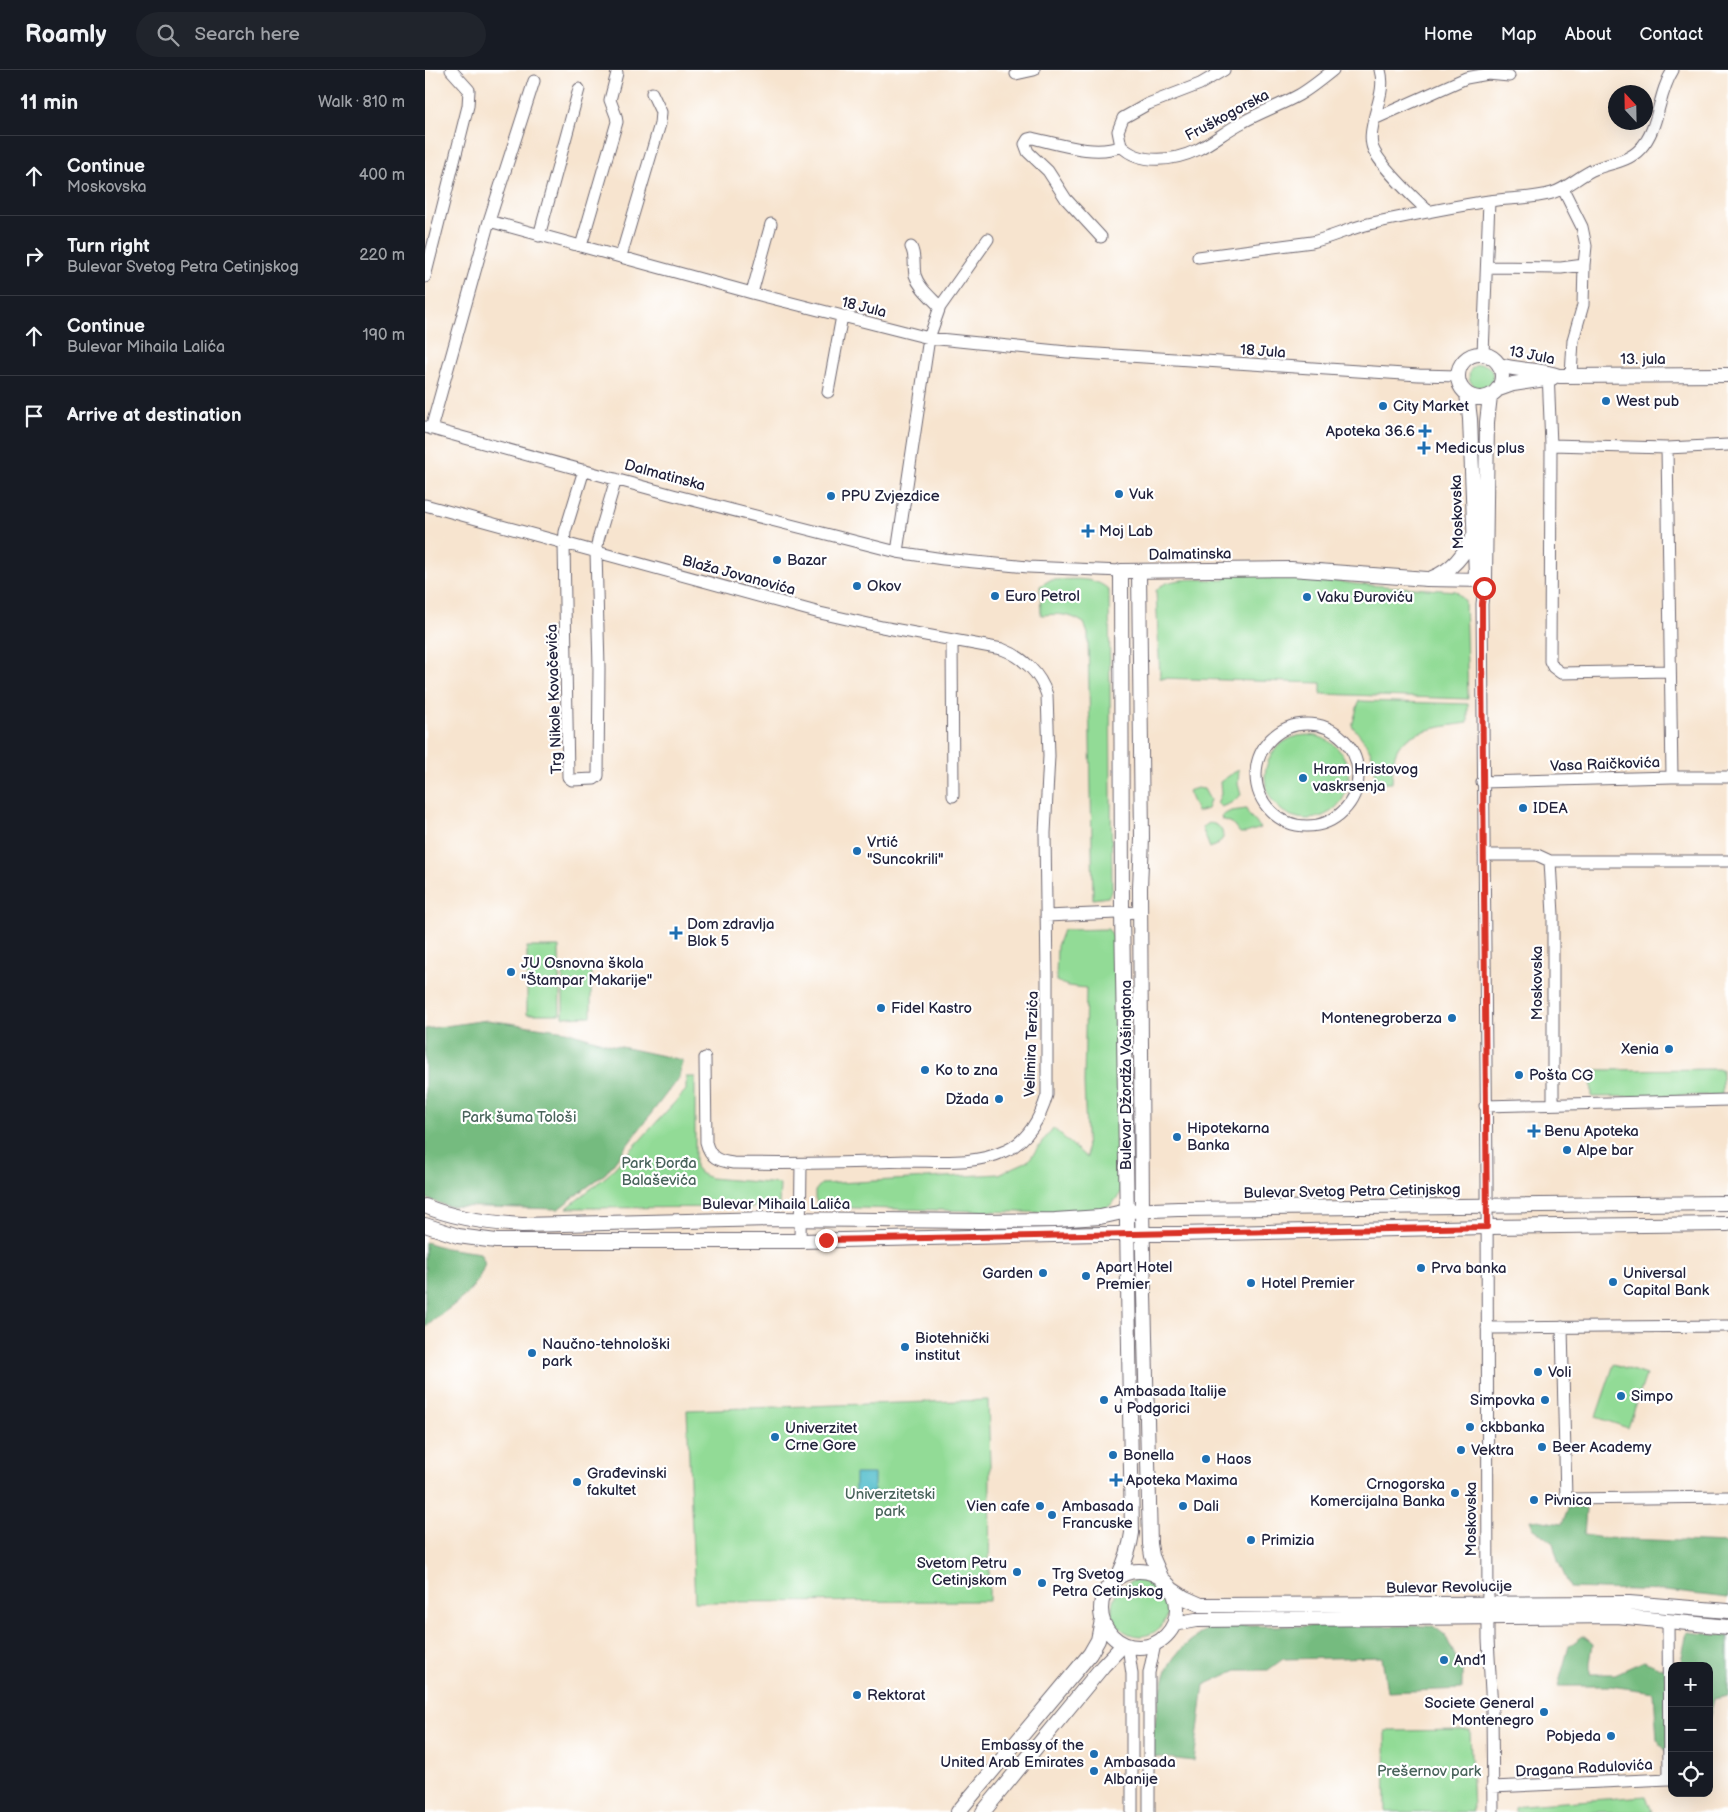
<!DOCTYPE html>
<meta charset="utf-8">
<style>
body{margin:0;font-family:"Balsamiq Sans",sans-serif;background:#20242c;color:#f1f3f6}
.controls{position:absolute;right:15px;bottom:15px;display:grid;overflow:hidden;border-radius:10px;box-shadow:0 5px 20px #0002}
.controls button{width:45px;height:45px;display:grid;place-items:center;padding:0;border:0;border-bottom:1px solid #363941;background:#171b24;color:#f1f3f6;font:25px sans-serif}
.compass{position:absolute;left:1183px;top:15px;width:45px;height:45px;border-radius:50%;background:#171b24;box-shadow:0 5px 20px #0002;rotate:338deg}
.stop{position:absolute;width:15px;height:15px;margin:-11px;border:4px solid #d93025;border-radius:50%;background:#fff}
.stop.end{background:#d93025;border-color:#fff;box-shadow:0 1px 5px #0008}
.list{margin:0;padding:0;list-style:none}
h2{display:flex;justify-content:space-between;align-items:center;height:65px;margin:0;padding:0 20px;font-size:21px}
h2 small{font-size:16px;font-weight:400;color:#9ea1a6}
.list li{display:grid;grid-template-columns:32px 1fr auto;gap:15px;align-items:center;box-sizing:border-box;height:80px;padding:0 20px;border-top:1px solid #363941}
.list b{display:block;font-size:19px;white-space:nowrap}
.list p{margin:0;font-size:16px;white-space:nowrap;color:#9ea1a6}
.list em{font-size:16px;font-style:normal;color:#9ea1a6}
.icon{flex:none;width:28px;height:28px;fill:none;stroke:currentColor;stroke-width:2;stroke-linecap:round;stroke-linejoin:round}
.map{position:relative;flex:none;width:1303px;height:1742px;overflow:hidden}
header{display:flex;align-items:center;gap:30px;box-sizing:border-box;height:70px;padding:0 25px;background:#171b24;border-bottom:1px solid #363941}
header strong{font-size:24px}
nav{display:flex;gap:28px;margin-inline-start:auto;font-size:18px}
.search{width:350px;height:45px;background:#20242c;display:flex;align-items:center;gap:12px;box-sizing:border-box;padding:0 18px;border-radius:28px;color:#9ea1a6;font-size:19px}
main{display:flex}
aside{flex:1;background:#171b24}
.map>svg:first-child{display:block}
.green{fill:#92db96;stroke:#5a7e68}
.forest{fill:#75bb7f;stroke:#4c6e5d}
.water{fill:#52becc;stroke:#3a7084}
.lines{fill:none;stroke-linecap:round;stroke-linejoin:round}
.minor-casing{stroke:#6d666f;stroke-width:13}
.major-casing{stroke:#6d666f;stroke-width:16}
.minor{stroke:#fff;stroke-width:11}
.major{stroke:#fff;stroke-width:14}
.route{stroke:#d93025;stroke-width:6}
.poi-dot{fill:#1f6fb2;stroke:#fff;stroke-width:2}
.labels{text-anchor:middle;stroke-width:4.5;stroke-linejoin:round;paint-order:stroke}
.street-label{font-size:15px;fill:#22223b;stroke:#fff}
.poi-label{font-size:15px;fill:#22223b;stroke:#fff;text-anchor:start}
.park-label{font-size:15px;fill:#49635b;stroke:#fff}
</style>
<header>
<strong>Roamly</strong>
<div class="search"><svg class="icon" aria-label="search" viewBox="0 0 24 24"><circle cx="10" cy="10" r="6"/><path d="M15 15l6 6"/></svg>Search here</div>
<nav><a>Home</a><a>Map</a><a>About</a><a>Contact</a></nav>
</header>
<main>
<aside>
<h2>11 min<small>Walk · 810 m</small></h2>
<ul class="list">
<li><svg class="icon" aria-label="ahead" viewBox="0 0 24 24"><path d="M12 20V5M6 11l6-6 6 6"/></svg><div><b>Continue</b><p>Moskovska</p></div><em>400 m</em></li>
<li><svg class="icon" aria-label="right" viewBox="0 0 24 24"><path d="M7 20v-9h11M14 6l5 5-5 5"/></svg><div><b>Turn right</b><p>Bulevar Svetog Petra Cetinjskog</p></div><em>220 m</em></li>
<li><svg class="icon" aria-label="ahead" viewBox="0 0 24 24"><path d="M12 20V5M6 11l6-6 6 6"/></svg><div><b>Continue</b><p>Bulevar Mihaila Lalića</p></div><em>190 m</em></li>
<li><svg class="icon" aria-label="arrive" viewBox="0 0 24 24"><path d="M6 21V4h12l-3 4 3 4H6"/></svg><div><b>Arrive at destination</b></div></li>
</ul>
</aside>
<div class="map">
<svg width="1303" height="1742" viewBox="0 0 1303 1742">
<rect width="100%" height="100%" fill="#fff"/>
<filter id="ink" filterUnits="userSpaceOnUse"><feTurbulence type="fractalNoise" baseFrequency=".02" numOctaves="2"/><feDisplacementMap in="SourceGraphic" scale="10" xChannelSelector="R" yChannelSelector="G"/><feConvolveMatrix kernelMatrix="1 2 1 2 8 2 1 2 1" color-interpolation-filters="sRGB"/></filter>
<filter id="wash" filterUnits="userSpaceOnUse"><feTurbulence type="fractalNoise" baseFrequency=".0096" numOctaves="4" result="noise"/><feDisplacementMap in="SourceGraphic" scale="20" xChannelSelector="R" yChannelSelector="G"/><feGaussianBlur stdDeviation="1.12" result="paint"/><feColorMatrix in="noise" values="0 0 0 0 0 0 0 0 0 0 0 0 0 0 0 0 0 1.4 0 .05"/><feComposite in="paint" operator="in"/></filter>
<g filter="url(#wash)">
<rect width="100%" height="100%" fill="#f7e4cf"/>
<!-- green -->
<path class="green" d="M1044 306a12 12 0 1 1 24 0a12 12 0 1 1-24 0Z
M 801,504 L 845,504 L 900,509 L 930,514 L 1031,521 L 1040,531 L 1043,629 L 896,624 L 896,613 L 735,608 L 731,521 C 740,505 783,510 800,510 Z
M 625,510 C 644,510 669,505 684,520 L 687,819 L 683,827 L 668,829 L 663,564 L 659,553 C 643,543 634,544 616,545 L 615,516 Z
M 934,631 L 1043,634 L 1043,653 C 1023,656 984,659 973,678 C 967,688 968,702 967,713 L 949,713 C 953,687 943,675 927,656 Z
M840 707a42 42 0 1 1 84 0a42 42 0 1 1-84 0Z
M 814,700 L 813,714 L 816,725 L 806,733 L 796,737 L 792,733 L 796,724 L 795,712 L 808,703 Z
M 772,718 L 779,719 L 785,730 L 782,739 L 772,742 L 763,721 Z
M 821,739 L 824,745 L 836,758 L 821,763 L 815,763 L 807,753 L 797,749 L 796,746 L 806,741 Z
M 784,753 C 794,754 798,759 798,768 L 793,774 L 785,778 L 777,758 Z
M 683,859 L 692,870 L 696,1123 L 687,1134 L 672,1144 L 394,1137 L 390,1128 L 390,1121 L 396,1114 L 574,1104 L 603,1091 L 628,1058 L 662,1088 L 659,1013 L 661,918 L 643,916 L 631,911 L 632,876 L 638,860 Z
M 102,877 L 134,877 L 135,944 L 102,944 Z
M 166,896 L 166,946 L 138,947 L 138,897 Z
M 1297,999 L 1297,1025 L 1167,1027 L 1166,1000 Z
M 261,1007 L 270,1007 L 270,1097 L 275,1103 L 285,1108 L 355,1114 L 354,1137 L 142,1138 L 183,1105 L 261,1020 Z
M 1189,1294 L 1221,1305 L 1203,1358 L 1171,1347 Z
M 563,1330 L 565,1395 L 564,1531 L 270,1532 L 262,1340 Z
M687 1538a28 28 0 1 1 56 0a28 28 0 1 1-56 0Z
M 1045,1660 L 1048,1742 L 961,1742 L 960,1661 Z
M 1221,1726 L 1227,1742 L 1090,1742 L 1090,1738 L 1098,1735 Z"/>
<!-- forest -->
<path class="forest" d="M 62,950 L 141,961 L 187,975 L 257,990 L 254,1007 L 181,1103 L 133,1139 L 22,1136 L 0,1128 L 0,959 Z
M 0,1172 L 20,1178 L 55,1183 L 60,1193 C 49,1228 24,1235 0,1258 Z
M 1143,1438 L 1161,1438 L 1159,1465 L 1178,1468 L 1303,1473 L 1303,1528 L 1241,1521 L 1145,1518 L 1133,1491 L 1128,1473 L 1108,1458 L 1105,1449 L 1137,1454 Z
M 787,1556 L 1008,1556 L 1020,1565 L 1037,1600 L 1037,1619 L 962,1622 L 957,1587 L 858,1589 L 843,1600 L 812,1600 L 779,1615 L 769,1691 L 725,1686 C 729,1662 734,1611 746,1592 C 756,1576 772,1566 787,1556 Z
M 1262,1562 L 1303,1566 L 1303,1626 L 1289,1629 L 1284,1649 L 1284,1596 L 1255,1596 Z
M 1158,1566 L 1168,1574 L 1165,1593 L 1165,1604 L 1190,1604 L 1219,1591 L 1247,1603 L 1247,1689 L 1232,1669 L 1229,1622 L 1185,1616 L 1133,1616 L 1144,1576 Z"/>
<!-- water -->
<path class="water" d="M 430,1404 L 449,1404 L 449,1423 L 430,1423 Z"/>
</g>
<g filter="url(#ink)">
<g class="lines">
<defs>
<path id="minor" d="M 799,0 L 775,14 L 723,34 L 698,48 L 693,61 L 696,76 C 715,95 749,91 772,80 C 788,72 802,60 818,52 C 836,42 856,35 874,25 C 886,18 897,9 908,0
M 955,0 C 960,17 953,32 949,49 C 947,58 945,67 947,75 C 950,91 991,130 1004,142
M 591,4 L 609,0
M 949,49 L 1041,8 L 1063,4 L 1084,6
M 1138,119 L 1157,157 L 1161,176 L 1159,195 L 1158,235 L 1148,270 L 1146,306
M 64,151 L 109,11
M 114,166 L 154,19
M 676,167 L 641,129 L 623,101 L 603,82 L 600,74 L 603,69 L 607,68 C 634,74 671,87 696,76
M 156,176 L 192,52 L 191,46 L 185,30 L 192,3
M 196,186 L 235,54 L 236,42 L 227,23
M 773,187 L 887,172 C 908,167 927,157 948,153 C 986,145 1025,137 1064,131 C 1085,128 1107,129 1127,123 C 1143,118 1155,105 1170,99 C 1185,93 1203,92 1215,79 C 1235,58 1232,25 1248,0
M 1062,197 L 1136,198 L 1159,195
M 0,207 L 43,36 L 44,20 L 26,0
M 327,223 L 346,154
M 515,237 L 563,169
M 1058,284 L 1064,131
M 1123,302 L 1126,375 L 1125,591 L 1128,597 L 1136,603 L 1244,601
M 403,322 L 417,246
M 0,357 L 248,425 L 472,482 L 518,489 L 603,497 L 696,501
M 6,359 L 64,151 L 327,223 L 504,268 L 642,282 L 994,305 L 1033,306
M 1126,375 L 1242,378 L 1303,375
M 1242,378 L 1247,707
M 159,400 L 140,462 L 139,474 L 143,707 L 147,710 L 169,709 L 173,706 L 174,598 L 171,482 L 173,470 L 191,409
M 0,435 L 395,543 L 457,557 L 577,579 C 598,587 615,603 622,625 L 624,686 L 620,763 L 622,906 L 622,1025 C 616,1047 602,1072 580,1081 C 550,1095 515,1091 483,1091 C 425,1093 367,1094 308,1093 C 293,1091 285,1088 281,1072 L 280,988
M 472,482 L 504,268 L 515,237 C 506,227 494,218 490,205 C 488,195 491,186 486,177
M 1060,510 L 1057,534 L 1062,1109 L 1063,1569 L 1067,1639 L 1068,1742
M 527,570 L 528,726
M831 705a51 51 0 1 1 102 0a51 51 0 1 1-102 0Z
M 1057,712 L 1247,707 L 1303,707
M 1059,785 L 1112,785 L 1125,791 L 1128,845 L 1128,1033
M 1125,791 L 1303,791
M 621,846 L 716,842
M 1060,1036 L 1303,1030
M 375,1171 L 376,1094
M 1137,1257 L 1141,1429 L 1303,1427
M 1062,1258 L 1303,1256
M 703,1576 L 707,1604 L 707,1742
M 1067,1717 L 1244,1709 L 1243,1550
M 724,1742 L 724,1603 L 730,1574"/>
<path id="major" d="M1033 306a22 22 0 1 1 44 0a22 22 0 1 1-44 0Z
M 1074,295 C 1094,301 1114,299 1134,306 L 1303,305
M 1074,319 L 1088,314 L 1127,308
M 1042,324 L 1045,349 L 1051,505
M 714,501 L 717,768 L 715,818 L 717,1141 L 725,1474 L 727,1486 L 736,1507
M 1007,508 C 1028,500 1038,485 1049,466
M 0,1136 C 30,1149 65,1153 97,1155 L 349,1149 L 556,1151 L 630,1150 L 675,1147 L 702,1141 L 753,1139 L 1303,1133
M 0,1155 L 33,1166 L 71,1171 L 375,1171 L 675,1164 L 753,1164 L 1062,1157 L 1303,1154
M676 1539a38 38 0 1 1 76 0a38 38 0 1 1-76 0Z
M 693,1507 C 700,1492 705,1479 707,1463 L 697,842 L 696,501 L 866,499 L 1002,509 L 1060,510 L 1062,352 L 1065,326
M 748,1520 L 760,1528 L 776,1535 L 1204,1533 L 1303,1541
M 749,1554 L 771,1550 L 1192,1546 L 1303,1557
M 533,1742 L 665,1584 L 673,1570 L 677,1550
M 558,1742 L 678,1596 L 699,1574"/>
</defs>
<!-- minor casing -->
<use href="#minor" class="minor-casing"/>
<!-- major casing -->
<use href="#major" class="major-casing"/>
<!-- minor -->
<use href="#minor" class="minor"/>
<!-- major -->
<use href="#major" class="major"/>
</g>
</g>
<g class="lines" filter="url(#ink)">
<!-- route -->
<path class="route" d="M 401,1170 L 1062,1157 L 1057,583 L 1057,534 L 1059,518"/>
</g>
<!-- markers -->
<g class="poi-dot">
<circle cx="1181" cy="331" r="5"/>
<circle cx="958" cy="336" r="5"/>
<path d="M997.5 353.5h5v5h5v5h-5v5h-5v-5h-5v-5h5z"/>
<path d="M996.5 370.5h5v5h5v5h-5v5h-5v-5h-5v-5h5z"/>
<circle cx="694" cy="424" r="5"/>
<circle cx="406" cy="426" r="5"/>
<path d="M660.5 453.5h5v5h5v5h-5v5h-5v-5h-5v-5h5z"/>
<circle cx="352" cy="490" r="5"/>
<circle cx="432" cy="516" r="5"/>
<circle cx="570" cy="526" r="5"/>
<circle cx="882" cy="527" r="5"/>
<circle cx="878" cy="708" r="5"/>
<circle cx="1098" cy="738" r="5"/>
<circle cx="432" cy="781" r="5"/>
<path d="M248.5 855.5h5v5h5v5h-5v5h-5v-5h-5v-5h5z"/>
<circle cx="86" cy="902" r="5"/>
<circle cx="456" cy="938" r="5"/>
<circle cx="1027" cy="948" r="5"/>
<circle cx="1244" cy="979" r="5"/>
<circle cx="500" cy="1000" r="5"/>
<circle cx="1094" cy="1005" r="5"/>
<circle cx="574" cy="1029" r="5"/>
<path d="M1106.5 1053.5h5v5h5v5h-5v5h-5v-5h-5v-5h5z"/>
<circle cx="752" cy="1067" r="5"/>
<circle cx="1142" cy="1080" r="5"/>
<circle cx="996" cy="1198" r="5"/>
<circle cx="618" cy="1203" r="5"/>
<circle cx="661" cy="1206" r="5"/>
<circle cx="1188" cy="1212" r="5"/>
<circle cx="826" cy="1213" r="5"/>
<circle cx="480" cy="1277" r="5"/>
<circle cx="107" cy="1283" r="5"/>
<circle cx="1113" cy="1302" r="5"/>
<circle cx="1196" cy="1326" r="5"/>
<circle cx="679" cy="1330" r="5"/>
<circle cx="1120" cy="1330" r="5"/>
<circle cx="1045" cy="1357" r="5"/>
<circle cx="350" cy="1367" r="5"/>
<circle cx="1117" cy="1377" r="5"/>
<circle cx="1036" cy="1380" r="5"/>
<circle cx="688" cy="1385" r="5"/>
<circle cx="781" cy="1389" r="5"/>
<path d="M688.5 1402.5h5v5h5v5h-5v5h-5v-5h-5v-5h5z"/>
<circle cx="152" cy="1412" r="5"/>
<circle cx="1030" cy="1423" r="5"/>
<circle cx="1109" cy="1430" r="5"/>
<circle cx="615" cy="1436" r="5"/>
<circle cx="758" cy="1436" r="5"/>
<circle cx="627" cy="1445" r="5"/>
<circle cx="826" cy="1470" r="5"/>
<circle cx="592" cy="1502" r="5"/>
<circle cx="617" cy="1513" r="5"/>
<circle cx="1019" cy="1590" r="5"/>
<circle cx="432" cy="1625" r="5"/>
<circle cx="1119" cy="1642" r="5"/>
<circle cx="1186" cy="1666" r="5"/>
<circle cx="669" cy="1684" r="5"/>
<circle cx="669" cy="1701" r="5"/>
</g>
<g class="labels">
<!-- street labels -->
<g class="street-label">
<text transform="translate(802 45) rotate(-28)" y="5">Fruškogorska</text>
<text transform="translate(439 237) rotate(14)" y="5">18 Jula</text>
<text transform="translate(838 281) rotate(4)" y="5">18 Jula</text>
<text transform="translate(1107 285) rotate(11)" y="5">13 Jula</text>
<text x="1218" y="294">13. jula</text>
<text transform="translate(240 405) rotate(15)" y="5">Dalmatinska</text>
<text transform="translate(1032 442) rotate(-92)" y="5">Moskovska</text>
<text transform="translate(765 484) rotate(-1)" y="5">Dalmatinska</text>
<text transform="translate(314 505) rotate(15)" y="5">Blaža Jovanovića</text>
<text transform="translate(129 629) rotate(-92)" y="5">Trg Nikole Kovačevića</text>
<text transform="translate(1180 694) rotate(-2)" y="5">Vasa Raičkovića</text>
<text transform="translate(1112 913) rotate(-90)" y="5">Moskovska</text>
<text transform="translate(606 974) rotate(-88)" y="5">Velimira Terzića</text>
<text transform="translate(701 1005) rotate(-90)" y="5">Bulevar Džordža Vašingtona</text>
<text transform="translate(927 1121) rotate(-1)" y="5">Bulevar Svetog Petra Cetinjskog</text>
<text x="351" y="1139">Bulevar Mihaila Lalića</text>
<text transform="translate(1046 1449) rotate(-90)" y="5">Moskovska</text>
<text transform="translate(1024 1517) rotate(-1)" y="5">Bulevar Revolucije</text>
<text transform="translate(1159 1698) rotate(-3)" y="5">Dragana Radulovića</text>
</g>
<!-- poi labels -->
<g class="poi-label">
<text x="1191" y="336">West pub</text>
<text x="968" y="341">City Market</text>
<text x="990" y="366" text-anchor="end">Apoteka 36.6</text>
<text x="1010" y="383">Medicus plus</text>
<text x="704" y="429">Vuk</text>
<text x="416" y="431">PPU Zvjezdice</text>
<text x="674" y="466">Moj Lab</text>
<text x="362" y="495">Bazar</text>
<text x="442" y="521">Okov</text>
<text x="580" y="531">Euro Petrol</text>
<text x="892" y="532">Vaku Đuroviću</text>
<text x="888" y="704">Hram Hristovog<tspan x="888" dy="17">vaskrsenja</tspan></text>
<text x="1108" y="743">IDEA</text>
<text x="442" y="777">Vrtić<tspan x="442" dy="17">"Suncokrili"</tspan></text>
<text x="262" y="859">Dom zdravlja<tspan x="262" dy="17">Blok 5</tspan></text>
<text x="96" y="898">JU Osnovna škola<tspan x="96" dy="17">"Štampar Makarije"</tspan></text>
<text x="466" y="943">Fidel Kastro</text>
<text x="1017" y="953" text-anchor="end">Montenegroberza</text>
<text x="1234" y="984" text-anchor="end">Xenia</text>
<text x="510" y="1005">Ko to zna</text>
<text x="1104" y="1010">Pošta CG</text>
<text x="564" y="1034" text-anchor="end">Džada</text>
<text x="762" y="1063">Hipotekarna<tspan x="762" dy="17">Banka</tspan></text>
<text x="1119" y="1066">Benu Apoteka</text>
<text x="1152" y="1085">Alpe bar</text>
<text x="671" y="1202">Apart Hotel<tspan x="671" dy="17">Premier</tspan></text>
<text x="1006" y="1203">Prva banka</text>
<text x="608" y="1208" text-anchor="end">Garden</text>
<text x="1198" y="1208">Universal<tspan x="1198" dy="17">Capital Bank</tspan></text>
<text x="836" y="1218">Hotel Premier</text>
<text x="490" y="1273">Biotehnički<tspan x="490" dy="17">institut</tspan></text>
<text x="117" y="1279">Naučno-tehnološki<tspan x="117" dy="17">park</tspan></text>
<text x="1123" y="1307">Voli</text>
<text x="689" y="1326">Ambasada Italije<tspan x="689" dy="17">u Podgorici</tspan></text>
<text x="1206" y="1331">Simpo</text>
<text x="1110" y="1335" text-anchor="end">Simpovka</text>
<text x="1055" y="1362">ckbbanka</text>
<text x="360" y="1363">Univerzitet<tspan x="360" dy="17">Crne Gore</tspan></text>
<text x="1127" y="1382">Beer Academy</text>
<text x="1046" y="1385">Vektra</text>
<text x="698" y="1390">Bonella</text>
<text x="791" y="1394">Haos</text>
<text x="162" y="1408">Građevinski<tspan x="162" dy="17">fakultet</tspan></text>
<text x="701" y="1415">Apoteka Maxima</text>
<text x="1020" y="1419" text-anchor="end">Crnogorska<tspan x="1020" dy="17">Komercijalna Banka</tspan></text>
<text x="1119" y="1435">Pivnica</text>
<text x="605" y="1441" text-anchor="end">Vien cafe</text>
<text x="637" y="1441">Ambasada<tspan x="637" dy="17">Francuske</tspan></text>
<text x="768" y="1441">Dali</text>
<text x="836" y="1475">Primizia</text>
<text x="582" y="1498" text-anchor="end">Svetom Petru<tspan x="582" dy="17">Cetinjskom</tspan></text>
<text x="627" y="1509">Trg Svetog<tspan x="627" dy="17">Petra Cetinjskog</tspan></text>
<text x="1029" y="1595">And1</text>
<text x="442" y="1630">Rektorat</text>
<text x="1109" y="1638" text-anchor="end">Societe General<tspan x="1109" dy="17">Montenegro</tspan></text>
<text x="1176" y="1671" text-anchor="end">Pobjeda</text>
<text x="659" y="1680" text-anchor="end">Embassy of the<tspan x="659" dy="17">United Arab Emirates</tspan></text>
<text x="679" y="1697">Ambasada<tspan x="679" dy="17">Albanije</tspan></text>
</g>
<!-- park labels -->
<g class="park-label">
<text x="94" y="1052">Park šuma Tološi</text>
<text x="234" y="1098">Park Đorđa<tspan x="234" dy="17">Balaševića</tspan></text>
<text x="465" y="1429">Univerzitetski<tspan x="465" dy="17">park</tspan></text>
<text x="1004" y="1706">Prešernov park</text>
</g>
</g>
</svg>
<div class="controls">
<button>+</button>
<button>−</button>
<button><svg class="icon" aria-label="locate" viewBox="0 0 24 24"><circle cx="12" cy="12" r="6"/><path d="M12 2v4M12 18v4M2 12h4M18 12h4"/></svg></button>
</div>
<svg class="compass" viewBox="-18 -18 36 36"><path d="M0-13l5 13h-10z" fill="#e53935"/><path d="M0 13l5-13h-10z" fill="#9ea1a6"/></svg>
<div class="stop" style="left:1059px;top:518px"></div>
<div class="stop end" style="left:401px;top:1170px"></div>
</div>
</main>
